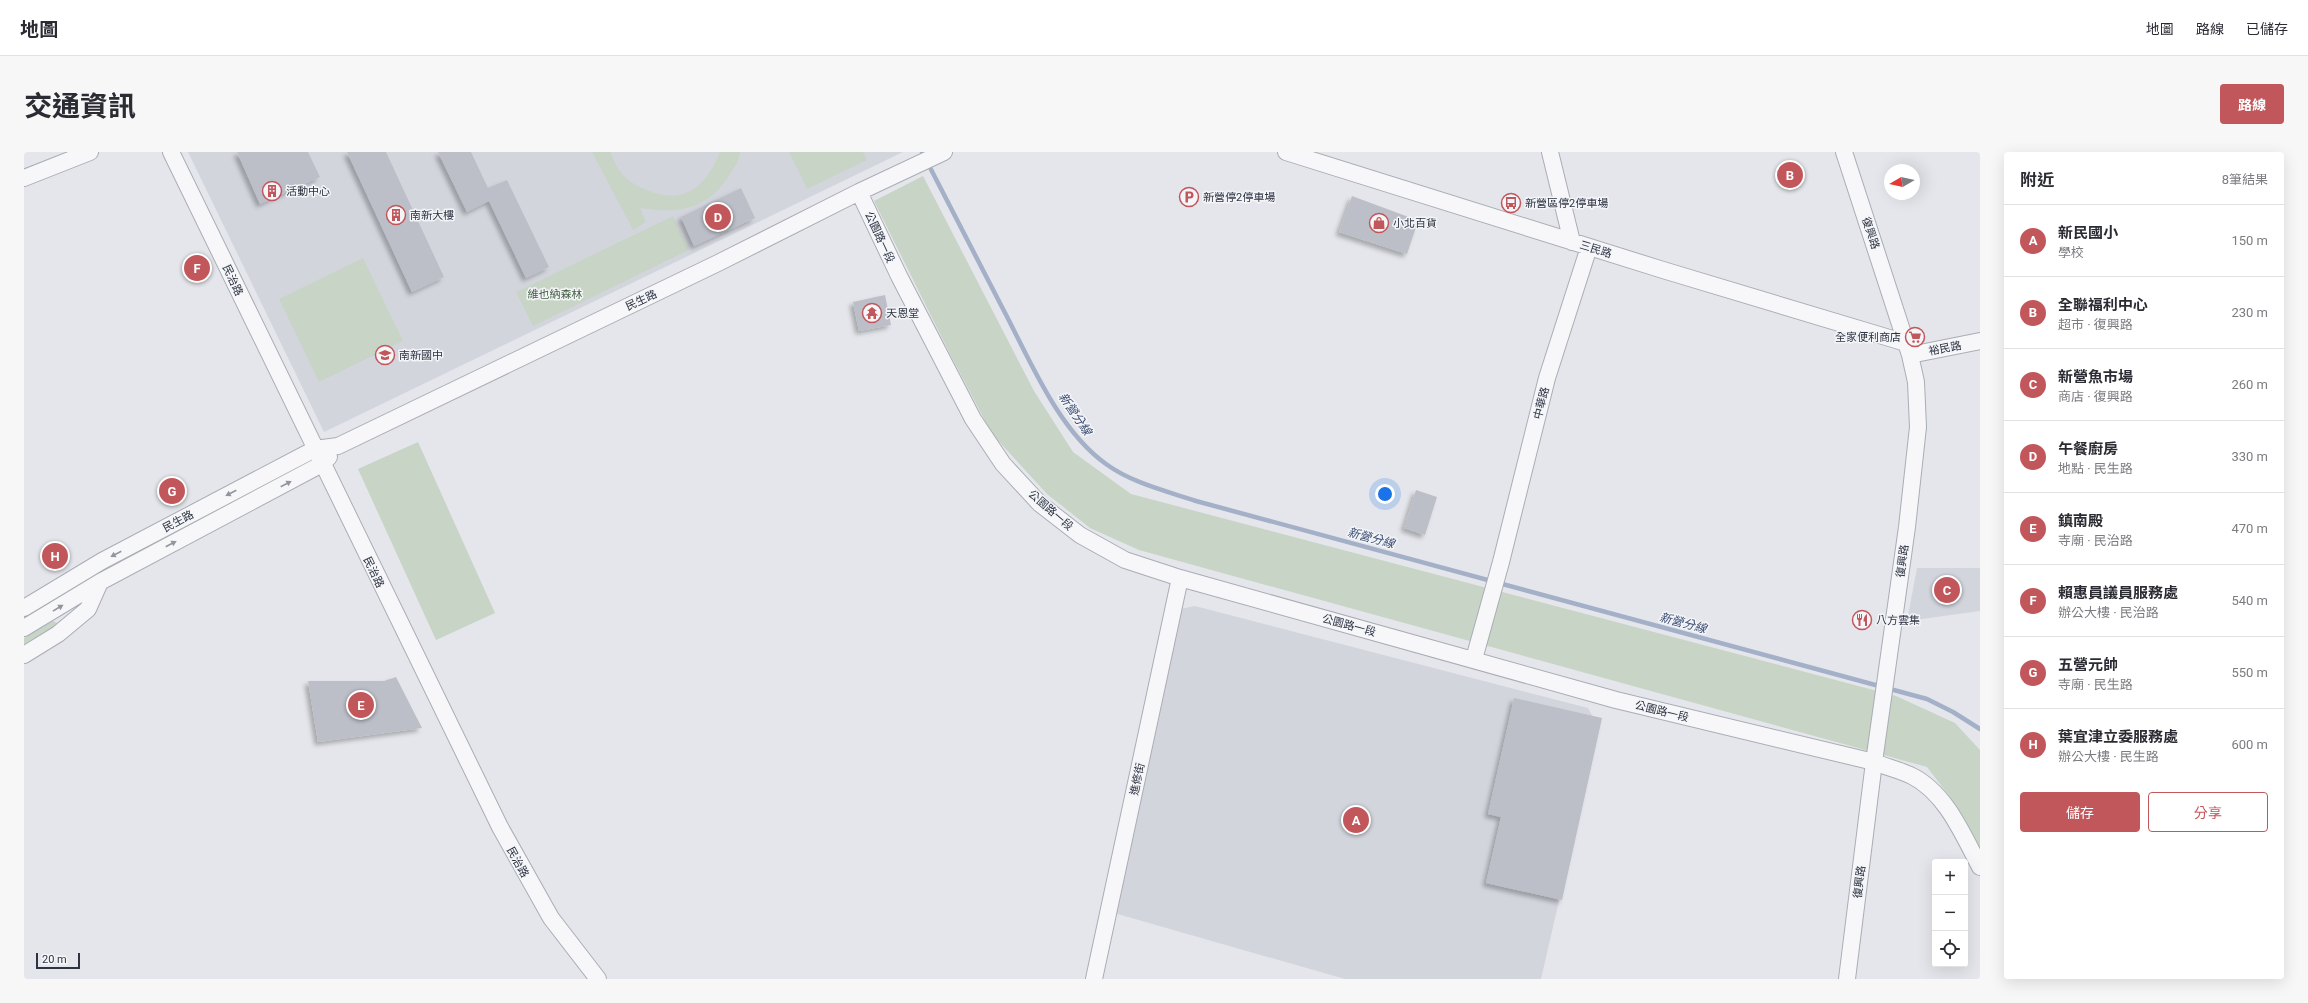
<!DOCTYPE html>
<html lang="zh-TW">
<meta charset="utf-8">
<style>
body{margin:0;font-family:Roboto,"Noto Sans TC",sans-serif;background:#f7f7f7;color:#2b2b33}
.controls{position:absolute;right:12px;bottom:12px;display:grid;overflow:hidden;border-radius:4px;box-shadow:0 4px 16px #0002}
.controls button{width:36px;height:36px;display:grid;place-items:center;padding:0;border:0;border-bottom:1px solid #e1e1e2;background:#fff;color:#2b2b33;font:20px sans-serif}
.compass{position:absolute;left:1860px;top:12px;width:36px;height:36px;border-radius:50%;background:#fff;box-shadow:0 4px 16px #0002;rotate:261deg}
.scale{position:absolute;left:12px;bottom:10px;width:44px;box-sizing:border-box;padding-left:4px;border:2px solid #2d3342;border-top:0;font-size:11px;line-height:14px;white-space:nowrap;color:#2d3342;-webkit-text-stroke:3px #f4f5f8;paint-order:stroke}
.you{position:absolute;left:1361px;top:342px;width:14px;height:14px;margin:-10px;border:3px solid #fff;border-radius:50%;background:#1a73e8;box-shadow:0 0 0 6px #1a73e833}
.badge{display:grid;place-items:center;width:26px;height:26px;border-radius:50%;background:#c2575b;color:#fff;font-size:13px;font-weight:700}
.pin{position:absolute;translate:-50% -50%;border:2px solid #fff;box-shadow:0 1px 4px #0006}
.list{margin:0;padding:0;list-style:none}
h2{display:flex;justify-content:space-between;align-items:center;height:52px;margin:0;padding:0 16px;font-size:17px}
h2 small{font-size:13px;font-weight:400;color:#7c7c81}
.list li{display:grid;grid-template-columns:26px 1fr auto;gap:12px;align-items:center;box-sizing:border-box;height:72px;padding:0 16px;border-top:1px solid #e1e1e2}
.list b{display:block;font-size:15px;white-space:nowrap}
.list p{margin:0;font-size:13px;white-space:nowrap;color:#7c7c81}
.list em{font-size:13px;font-style:normal;color:#7c7c81}
.actions{display:flex;gap:8px;padding:12px 16px}
.actions a{flex:1;padding:9px 0;border:1px solid #c2575b;border-radius:4px;text-align:center;font-size:14px;color:#c2575b}
.actions .main{background:#c2575b;color:#fff}
.icon{flex:none;width:22px;height:22px;fill:none;stroke:currentColor;stroke-width:2;stroke-linecap:round;stroke-linejoin:round}
.map{position:relative;flex:none;width:1956px;height:827px;overflow:hidden;border-radius:4px}
header{display:flex;align-items:center;gap:24px;box-sizing:border-box;height:56px;padding:0 20px;background:#fff;border-bottom:1px solid #e1e1e2}
header strong{font-size:19px}
nav{display:flex;gap:22px;margin-inline-start:auto;font-size:14px}
.intro{display:flex;align-items:center;justify-content:space-between;box-sizing:border-box;height:96px;padding:0 24px}
h1{margin:0;font-size:28px}
.button{padding:10px 18px;border-radius:4px;background:#c2575b;color:#fff;font-size:14px;font-weight:700}
main{display:flex;gap:24px;padding:0 24px}
aside{flex:1;background:#fff;border-radius:4px;box-shadow:0 4px 16px #0002}
.map>svg:first-child{display:block}
.built{fill:#d3d5dd}
.green{fill:#c8d4c6}
.lines{fill:none;stroke-linecap:round;stroke-linejoin:round}
.stream{stroke:#a3b0c7;stroke-width:4.5}
.building{fill:#bcbfc7;filter:url(#shadow)}
.minor-casing{stroke:#a9adb5;stroke-width:18}
.minor{stroke:#f7f7f9;stroke-width:16}
.oneway{fill:#92959e}
.labels{text-anchor:middle;stroke-width:3;stroke-linejoin:round;paint-order:stroke}
.poi-label{font-size:11px;fill:#2d3342;stroke:#f4f5f8;text-anchor:start}
.street-label{font-size:11px;fill:#2d3342;stroke:#f4f5f8}
.park-label{font-size:11px;fill:#3e5c3c;stroke:#f4f5f8}
.water-label{font-size:12px;font-style:italic;fill:#3b4d72;stroke:#f4f5f8}
</style>
<header>
<strong>地圖</strong>
<nav><a>地圖</a><a>路線</a><a>已儲存</a></nav>
</header>
<div class="intro"><h1>交通資訊</h1><a class="button">路線</a></div>
<main>
<div class="map">
<svg width="1956" height="827" viewBox="0 0 1956 827">
<defs>
<filter id="shadow"><feDropShadow dx="-3.5" dy="3.5" stdDeviation="2" flood-color="#0004"/></filter>
</defs>
<rect width="100%" height="100%" fill="#e4e6eb"/>
<!-- built -->
<path class="built" d="M 164,0 L 879,0 L 300,280 Z
M 1893,416 L 1956,416 L 1956,459 L 1883,469 Z
M 1171,454 L 1564,556 L 1575,576 L 1517,827 L 1321,827 L 1090,761 L 1156,457 Z"/>
<!-- green -->
<path class="green" d="M 568,0 L 586,0 C 589,6 592,14 596,19 C 601,27 612,34 621,37 C 659,55 682,35 696,0 L 716,0 C 716,7 710,16 706,22 C 684,58 655,62 616,56 L 622,70 L 609,78 Z
M 765,0 L 839,0 L 843,8 L 783,37 Z
M 899,24 L 1010,239 L 1049,300 L 1107,342 L 1872,544 L 1931,571 L 1956,598 L 1956,700 L 1926,645 L 1903,615 L 1115,398 L 1066,376 L 1023,342 L 968,282 L 926,202 L 850,49 Z
M 649,64 L 665,98 L 509,174 L 492,140 Z
M 339,106 L 379,189 L 295,230 L 255,147 Z
M 394,290 L 471,461 L 412,488 L 334,317 Z
M 29,469 L 33,471 L 34,475 L 0,500 L 0,486 Z"/>
<g class="lines">
<!-- stream -->
<path class="stream" d="M 898,0 C 925,52 952,104 979,157 C 1006,208 1034,278 1082,312 C 1108,331 1142,339 1172,349 L 1903,547 L 1929,560 L 1956,577"/>
</g>
<!-- building -->
<path class="building" d="M 213,0 L 284,0 L 296,25 L 236,52 Z
M 323,0 L 362,0 L 420,125 L 388,140 Z
M 414,0 L 447,0 L 464,36 L 483,28 L 525,115 L 502,126 L 465,49 L 443,60 Z
M 717,36 L 731,66 L 670,94 L 657,65 Z
M 1328,44 L 1390,67 L 1392,75 L 1383,102 L 1315,80 Z
M 861,143 L 867,173 L 835,179 L 829,150 Z
M 1392,338 L 1413,345 L 1401,383 L 1380,376 Z
M 372,525 L 398,576 L 294,590 L 284,529 L 360,529 Z
M 1490,546 L 1578,566 L 1538,748 L 1462,731 L 1477,665 L 1464,662 Z"/>
<g class="lines">
<defs>
<path id="minor" d="M 147,0 L 476,675 L 527,766 L 574,827
M 1262,0 L 1639,118 L 1882,191
M 1526,0 L 1548,90
M 1820,0 L 1886,203 L 1892,230 L 1894,275 L 1883,375 L 1850,610 L 1823,827
M 0,26 L 66,0
M 835,40 L 875,124 L 949,267 L 979,312 L 1016,352 L 1056,383 L 1101,408 L 1156,426 L 1592,548 L 1850,610 C 1862,615 1876,618 1888,624 C 1922,641 1939,683 1956,715
M 1886,203 L 1956,189
M 0,456 L 78,409 L 291,297 L 314,294 L 694,111 L 835,40 L 920,0
M 0,476 L 76,430 L 298,312 L 305,305
M 0,503 L 34,482 L 64,457 L 76,430
M 1450,507 L 1477,410 L 1523,226 L 1565,95
M 1070,827 L 1156,426"/>
</defs>
<!-- minor casing -->
<use href="#minor" class="minor-casing"/>
<!-- minor -->
<use href="#minor" class="minor"/>
</g>
<!-- one-way arrows -->
<defs><path id="oneway-solid" d="M-6-.8H1V-3.2L6.5 0L1 3.2V.8H-6Z"/></defs>
<g class="oneway">
<use href="#oneway-solid" transform="translate(262 332) rotate(-28)"/>
<use href="#oneway-solid" transform="translate(207 341) rotate(152)"/>
<use href="#oneway-solid" transform="translate(147 392) rotate(-28)"/>
<use href="#oneway-solid" transform="translate(92 402) rotate(152)"/>
<use href="#oneway-solid" transform="translate(34 456) rotate(-31)"/>
</g>
<!-- icons -->
<defs>
<symbol id="building-ring" viewBox="-11 -11 22 22"><circle r="9.5" fill="#f4f5f8" stroke="#c2575b" stroke-width="1.5"/><path d="M-4-6H4V6H1V3H-1V6H-4ZM-2.5-4.3h1.7v1.8h-1.7ZM.8-4.3h1.7v1.8H.8ZM-2.5-1h1.7V.8h-1.7ZM.8-1h1.7V.8H.8Z" fill="#c2575b"/></symbol>
<symbol id="parking-ring" viewBox="-11 -11 22 22"><circle r="9.5" fill="#f4f5f8" stroke="#c2575b" stroke-width="1.5"/><path d="M-3.5-5.5H1a3.5 3.5 0 0 1 0 7H-1V5.5H-3.5ZM-1-3.4V-.6H.8a1.4 1.4 0 0 0 0-2.8Z" fill="#c2575b"/></symbol>
<symbol id="bus-ring" viewBox="-11 -11 22 22"><circle r="9.5" fill="#f4f5f8" stroke="#c2575b" stroke-width="1.5"/><path d="M-5-6H5V4H4V6H2V4H-2V6H-4V4H-5ZM-3.5-4V0h7V-4ZM-3.5 1.2v1.5H-2V1.2ZM2 1.2v1.5H3.5V1.2Z" fill="#c2575b"/></symbol>
<symbol id="shop-ring" viewBox="-11 -11 22 22"><circle r="9.5" fill="#f4f5f8" stroke="#c2575b" stroke-width="1.5"/><path d="M-5-2.5h2.3a2.7 3.5 0 0 1 5.4 0H5L5.5 6h-11ZM-1.5-2.5h3a1.5 2.3 0 0 0-3 0Z" fill="#c2575b"/></symbol>
<symbol id="temple-ring" viewBox="-11 -11 22 22"><circle r="9.5" fill="#f4f5f8" stroke="#c2575b" stroke-width="1.5"/><path d="M0-6L5-2H3V0L6.5 2.5H4V6H1.5V3h-3V6H-4V2.5H-6.5L-3 0V-2H-5Z" fill="#c2575b"/></symbol>
<symbol id="supermarket-ring" viewBox="-11 -11 22 22"><circle r="9.5" fill="#f4f5f8" stroke="#c2575b" stroke-width="1.5"/><path d="M-6-5.5h2.5l.6 2H6L4.5 2H-2.5L-4.4-4H-6ZM-1.5 3.2a1.3 1.3 0 1 0 .1 0ZM3 3.2a1.3 1.3 0 1 0 .1 0Z" fill="#c2575b"/></symbol>
<symbol id="school-ring" viewBox="-11 -11 22 22"><circle r="9.5" fill="#f4f5f8" stroke="#c2575b" stroke-width="1.5"/><path d="M0-5L7-2L0 1L-7-2ZM-4 1L0 2.5L4 1V4Q0 6-4 4Z" fill="#c2575b"/></symbol>
<symbol id="restaurant-ring" viewBox="-11 -11 22 22"><circle r="9.5" fill="#f4f5f8" stroke="#c2575b" stroke-width="1.5"/><path d="M-5-6h1v4h1v-4h1v4h1v-4h1v5L-1.5 .5V6h-2V.5L-5-1ZM5-6V6H3V1.5H1.5Q1.5-4 5-6Z" fill="#c2575b"/></symbol>
</defs>
<g fill-rule="evenodd">
<use href="#building-ring" x="237" y="28" width="22" height="22"/>
<use href="#parking-ring" x="1154" y="34" width="22" height="22"/>
<use href="#bus-ring" x="1476" y="40" width="22" height="22"/>
<use href="#building-ring" x="361" y="52" width="22" height="22"/>
<use href="#shop-ring" x="1344" y="60" width="22" height="22"/>
<use href="#temple-ring" x="837" y="150" width="22" height="22"/>
<use href="#supermarket-ring" x="1880" y="174" width="22" height="22"/>
<use href="#school-ring" x="350" y="192" width="22" height="22"/>
<use href="#restaurant-ring" x="1827" y="457" width="22" height="22"/>
</g>
<g class="labels">
<!-- poi labels -->
<g class="poi-label">
<text x="262" y="43">活動中心</text>
<text x="1179" y="49">新營停2停車場</text>
<text x="1501" y="55">新營區停2停車場</text>
<text x="386" y="67">南新大樓</text>
<text x="1369" y="75">小北百貨</text>
<text x="862" y="165">天恩堂</text>
<text x="1877" y="189" text-anchor="end">全家便利商店</text>
<text x="375" y="207">南新國中</text>
<text x="1852" y="472">八方雲集</text>
</g>
<!-- street labels -->
<g class="street-label">
<text transform="translate(1847 81) rotate(72)" y="4">復興路</text>
<text transform="translate(856 85) rotate(65)" y="4">公園路一段</text>
<text transform="translate(1572 97) rotate(17)" y="4">三民路</text>
<text transform="translate(209 128) rotate(65)" y="4">民治路</text>
<text transform="translate(617 148) rotate(-25)" y="4">民生路</text>
<text transform="translate(1921 196) rotate(-11)" y="4">裕民路</text>
<text transform="translate(1517 251) rotate(-76)" y="4">中華路</text>
<text transform="translate(1027 358) rotate(41)" y="4">公園路一段</text>
<text transform="translate(154 369) rotate(-28)" y="4">民生路</text>
<text transform="translate(1878 409) rotate(-82)" y="4">復興路</text>
<text transform="translate(350 420) rotate(64)" y="4">民治路</text>
<text transform="translate(1325 473) rotate(15)" y="4">公園路一段</text>
<text transform="translate(1638 559) rotate(14)" y="4">公園路一段</text>
<text transform="translate(1113 627) rotate(-78)" y="4">進修街</text>
<text transform="translate(494 710) rotate(61)" y="4">民治路</text>
<text transform="translate(1835 730) rotate(-83)" y="4">復興路</text>
</g>
<!-- park labels -->
<g class="park-label">
<text x="531" y="146">維也納森林</text>
</g>
<!-- water labels -->
<g class="water-label">
<text transform="translate(1051 262) rotate(56)" y="4">新營分線</text>
<text transform="translate(1347 386) rotate(15)" y="4">新營分線</text>
<text transform="translate(1659 471) rotate(15)" y="4">新營分線</text>
</g>
</g>
</svg>
<div class="controls">
<button>+</button>
<button>−</button>
<button><svg class="icon" aria-label="locate" viewBox="0 0 24 24"><circle cx="12" cy="12" r="6"/><path d="M12 2v4M12 18v4M2 12h4M18 12h4"/></svg></button>
</div>
<svg class="compass" viewBox="-18 -18 36 36"><path d="M0-13l5 13h-10z" fill="#e53935"/><path d="M0 13l5-13h-10z" fill="#7c7c81"/></svg>
<div class="scale">20 m</div>
<div class="you"></div>
<div class="pin badge" style="left:1332px;top:668px">A</div>
<div class="pin badge" style="left:1766px;top:23px">B</div>
<div class="pin badge" style="left:1923px;top:438px">C</div>
<div class="pin badge" style="left:694px;top:65px">D</div>
<div class="pin badge" style="left:337px;top:553px">E</div>
<div class="pin badge" style="left:173px;top:116px">F</div>
<div class="pin badge" style="left:148px;top:339px">G</div>
<div class="pin badge" style="left:31px;top:404px">H</div>
</div>
<aside>
<h2>附近<small>8筆結果</small></h2>
<ul class="list">
<li><span class="badge">A</span><div><b>新民國小</b><p>學校</p></div><em>150 m</em></li>
<li><span class="badge">B</span><div><b>全聯福利中心</b><p>超市 · 復興路</p></div><em>230 m</em></li>
<li><span class="badge">C</span><div><b>新營魚市場</b><p>商店 · 復興路</p></div><em>260 m</em></li>
<li><span class="badge">D</span><div><b>午餐廚房</b><p>地點 · 民生路</p></div><em>330 m</em></li>
<li><span class="badge">E</span><div><b>鎮南殿</b><p>寺廟 · 民治路</p></div><em>470 m</em></li>
<li><span class="badge">F</span><div><b>賴惠員議員服務處</b><p>辦公大樓 · 民治路</p></div><em>540 m</em></li>
<li><span class="badge">G</span><div><b>五營元帥</b><p>寺廟 · 民生路</p></div><em>550 m</em></li>
<li><span class="badge">H</span><div><b>葉宜津立委服務處</b><p>辦公大樓 · 民生路</p></div><em>600 m</em></li>
</ul>
<div class="actions"><a class="main">儲存</a><a>分享</a></div>
</aside>
</main>
